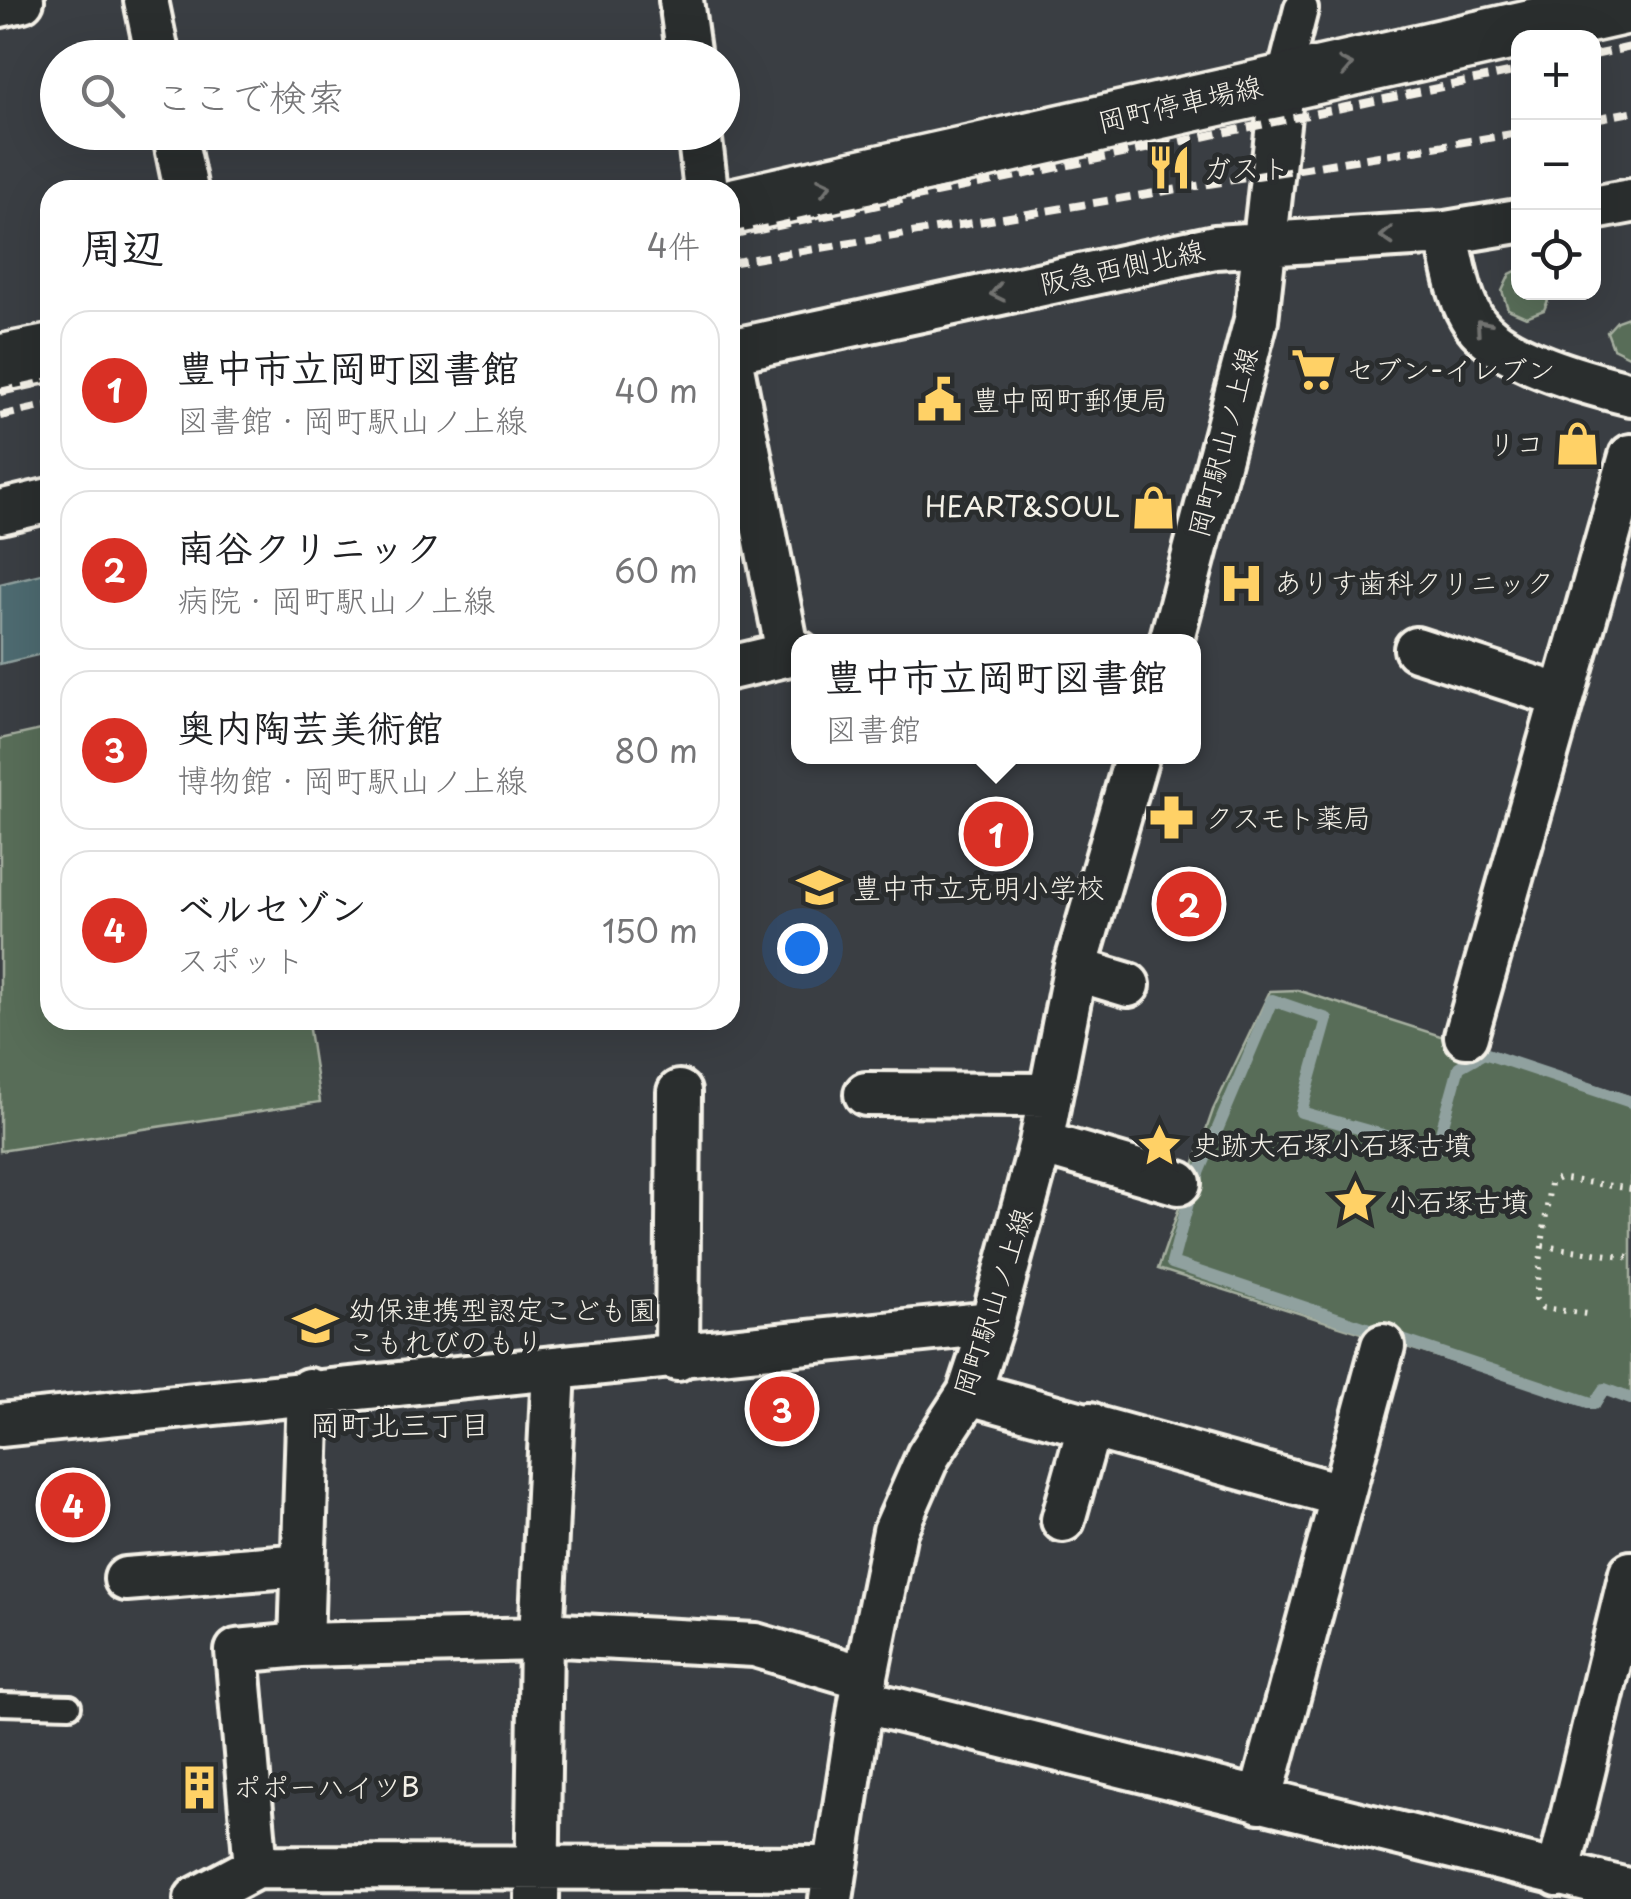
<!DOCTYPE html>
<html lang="ja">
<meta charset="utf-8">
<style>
body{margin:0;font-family:"Playpen Sans","Klee One",sans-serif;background:#f6f6f6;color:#202124}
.controls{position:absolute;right:30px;top:30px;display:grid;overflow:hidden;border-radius:20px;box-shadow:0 10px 40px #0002}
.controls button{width:90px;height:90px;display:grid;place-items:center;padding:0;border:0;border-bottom:2px solid #e0e0e0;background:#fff;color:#202124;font:50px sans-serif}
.you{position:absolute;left:802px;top:948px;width:35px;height:35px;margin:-25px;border:8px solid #fff;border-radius:50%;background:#1a73e8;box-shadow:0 0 0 15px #1a73e833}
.badge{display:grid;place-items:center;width:65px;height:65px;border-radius:50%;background:#d93025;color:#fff;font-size:32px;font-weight:700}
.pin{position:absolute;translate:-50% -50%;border:5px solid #fff;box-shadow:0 2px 10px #0006}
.popup{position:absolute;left:791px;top:634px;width:410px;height:130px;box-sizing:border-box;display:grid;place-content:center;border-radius:20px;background:#fff;filter:drop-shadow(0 2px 8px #0005);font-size:32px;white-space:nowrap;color:#757577}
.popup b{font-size:38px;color:#202124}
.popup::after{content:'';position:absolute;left:50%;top:100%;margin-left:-20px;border:20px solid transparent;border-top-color:#fff}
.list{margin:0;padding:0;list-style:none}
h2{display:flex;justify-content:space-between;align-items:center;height:130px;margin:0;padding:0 40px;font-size:42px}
h2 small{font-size:32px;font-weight:400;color:#757577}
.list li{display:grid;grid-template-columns:65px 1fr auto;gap:30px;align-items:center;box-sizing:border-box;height:160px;margin:0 20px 20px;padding:0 20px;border:2px solid #e0e0e0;border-radius:30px}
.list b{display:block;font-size:38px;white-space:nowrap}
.list p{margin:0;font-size:32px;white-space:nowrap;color:#757577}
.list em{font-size:32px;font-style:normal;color:#757577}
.icon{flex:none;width:55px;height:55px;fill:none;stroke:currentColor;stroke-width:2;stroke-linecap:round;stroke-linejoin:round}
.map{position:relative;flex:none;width:1631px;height:1899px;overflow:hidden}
.search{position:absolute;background:#fff;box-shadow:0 10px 40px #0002;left:40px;top:40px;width:700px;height:110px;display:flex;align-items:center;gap:25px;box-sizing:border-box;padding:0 35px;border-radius:55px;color:#757577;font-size:38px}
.panel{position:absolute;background:#fff;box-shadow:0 10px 40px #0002;left:40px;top:180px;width:700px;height:850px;border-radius:30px}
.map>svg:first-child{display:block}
.green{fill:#586d59;stroke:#a6afa0;stroke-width:2.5}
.water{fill:#4d6b6f;stroke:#90a19f;stroke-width:2.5}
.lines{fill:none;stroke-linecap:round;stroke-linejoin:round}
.stream{stroke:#90a19f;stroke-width:12}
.service-casing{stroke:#f4f1e8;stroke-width:28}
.pedestrian-casing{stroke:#f4f1e8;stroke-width:40}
.minor-casing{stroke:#f4f1e8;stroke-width:50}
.secondary-casing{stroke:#f4f1e8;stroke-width:62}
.path{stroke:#f4f1e8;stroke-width:6;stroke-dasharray:2.5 8;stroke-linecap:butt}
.service{stroke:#2a2d2e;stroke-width:20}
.pedestrian{stroke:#2a2d2e;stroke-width:32}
.minor{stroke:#2a2d2e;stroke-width:42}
.secondary{stroke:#2a2d2e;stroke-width:55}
.rail{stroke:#f4f1e8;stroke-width:8;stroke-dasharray:15 8;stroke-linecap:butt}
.oneway{stroke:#71726f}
.labels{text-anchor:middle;stroke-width:10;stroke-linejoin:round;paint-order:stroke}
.street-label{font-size:28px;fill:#f4f1e8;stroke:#2a2d2e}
.poi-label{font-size:28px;fill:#f4f1e8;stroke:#2a2d2e;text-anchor:start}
.neighbourhood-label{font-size:30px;fill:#f4f1e8;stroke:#2a2d2e}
</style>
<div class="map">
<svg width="1631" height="1899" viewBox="0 0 1631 1899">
<rect width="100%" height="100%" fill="#3a3e43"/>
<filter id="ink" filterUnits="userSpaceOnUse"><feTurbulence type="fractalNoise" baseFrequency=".01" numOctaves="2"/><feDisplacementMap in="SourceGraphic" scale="20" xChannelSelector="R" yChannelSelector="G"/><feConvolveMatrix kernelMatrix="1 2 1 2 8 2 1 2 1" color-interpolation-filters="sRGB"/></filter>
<g filter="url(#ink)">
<!-- green -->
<path class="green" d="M 1518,270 L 1518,292 L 1551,293 L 1544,310 L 1526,317 L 1508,309 L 1502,291 L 1510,274 Z
M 1631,316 L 1631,357 L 1613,348 L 1607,332 L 1617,321 Z
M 50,728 L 50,1020 L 328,1020 L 308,1023 L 320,1102 L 0,1151 L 0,739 Z
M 1297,990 L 1631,1097 L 1631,1401 L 1606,1392 L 1598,1407 L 1158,1269 L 1213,1110 L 1270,991 Z"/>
<!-- water -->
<path class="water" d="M 49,572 L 50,652 L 0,664 L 0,584 Z"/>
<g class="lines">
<!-- stream -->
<path class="stream" d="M 1631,1102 L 1484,1053 L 1459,1067 L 1436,1150 L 1301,1112 L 1327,1019 L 1272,1000 L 1191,1192 L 1172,1263 L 1594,1404 L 1604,1389 L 1631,1399"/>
<defs>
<path id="service" d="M 0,1704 L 70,1706"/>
<path id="pedestrian" d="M 1283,80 L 1301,9"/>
<path id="minor" d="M 146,0 L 158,58
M 681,0 L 689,58
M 0,5 L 22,0
M 174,132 L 186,190
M 699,132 L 706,190
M 1594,208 L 1631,201
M 1446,233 C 1454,262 1457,298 1475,323 C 1502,361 1587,383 1631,394
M 730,351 L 1215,247 L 1446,233 L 1518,221
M 730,357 L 788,653
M 0,512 L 50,500
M 1171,642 L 1256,320 L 1283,80
M 1416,649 L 1561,696
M 730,668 L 798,652
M 1075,969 L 1128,985
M 1466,1036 L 1631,456
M 866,1094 L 1049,1095
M 1041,1143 L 1179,1183
M 677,1359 L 679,1092
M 309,1390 L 301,1645 L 541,1639
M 969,1393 L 1340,1495
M 0,1425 L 992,1323
M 1063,1520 L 1090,1424
M 126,1579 L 303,1565
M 541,1634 L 755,1645 L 866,1678
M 301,1645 L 237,1651 L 256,1867 L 835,1868
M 861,1701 L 1631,1891
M 1260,1801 L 1383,1346
M 1558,1875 L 1631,1573
M 196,1899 L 256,1867
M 537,1899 L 541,1639 L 554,1369
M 831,1899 L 861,1701 L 895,1531 L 928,1456 L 969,1393 L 992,1323 L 1041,1143 L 1075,969 L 1137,756"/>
<path id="secondary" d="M 730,207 L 1631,5
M 0,363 L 50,353"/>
</defs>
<!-- service casing -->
<use href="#service" class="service-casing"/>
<!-- pedestrian casing -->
<use href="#pedestrian" class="pedestrian-casing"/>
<!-- minor casing -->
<use href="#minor" class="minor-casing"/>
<!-- secondary casing -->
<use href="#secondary" class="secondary-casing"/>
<!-- path -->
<path class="path" d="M 1631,1189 L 1559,1178 L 1550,1183 L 1542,1246 L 1631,1258
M 1542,1246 L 1536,1299 L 1543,1308 L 1587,1314"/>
<!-- service -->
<use href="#service" class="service"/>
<!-- pedestrian -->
<use href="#pedestrian" class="pedestrian"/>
<!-- minor -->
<use href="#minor" class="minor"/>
<!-- secondary -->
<use href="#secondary" class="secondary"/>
<!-- rail -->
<path class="rail" d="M 1594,55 L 1631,47
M 1594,119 L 1631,112
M 730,236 L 1518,71
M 730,263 L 1518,133
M 0,392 L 50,381
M 0,416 L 50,405"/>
</g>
<!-- one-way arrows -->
<defs><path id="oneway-chevron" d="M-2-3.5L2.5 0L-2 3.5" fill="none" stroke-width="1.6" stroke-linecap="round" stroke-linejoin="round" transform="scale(2.5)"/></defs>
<g class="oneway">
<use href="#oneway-chevron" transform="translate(1346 66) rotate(-12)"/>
<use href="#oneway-chevron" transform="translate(825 186) rotate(-13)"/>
<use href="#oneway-chevron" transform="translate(1387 236) rotate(177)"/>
<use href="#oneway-chevron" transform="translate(997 293) rotate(168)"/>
<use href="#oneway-chevron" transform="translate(1482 326) rotate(-131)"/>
</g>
</g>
<!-- icons -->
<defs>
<symbol id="restaurant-bare" viewBox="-9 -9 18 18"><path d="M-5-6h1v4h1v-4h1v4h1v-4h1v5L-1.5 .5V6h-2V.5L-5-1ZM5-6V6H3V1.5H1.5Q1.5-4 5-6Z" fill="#ffd166" stroke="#2a2d2e" stroke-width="2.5" paint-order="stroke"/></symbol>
<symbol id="supermarket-bare" viewBox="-9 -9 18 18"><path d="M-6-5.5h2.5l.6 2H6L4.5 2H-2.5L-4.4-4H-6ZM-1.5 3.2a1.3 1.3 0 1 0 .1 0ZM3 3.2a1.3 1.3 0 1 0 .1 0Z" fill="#ffd166" stroke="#2a2d2e" stroke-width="2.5" paint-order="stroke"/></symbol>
<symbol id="civic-bare" viewBox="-9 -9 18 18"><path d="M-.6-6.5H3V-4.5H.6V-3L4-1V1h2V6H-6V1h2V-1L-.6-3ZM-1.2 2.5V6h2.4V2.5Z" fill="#ffd166" stroke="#2a2d2e" stroke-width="2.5" paint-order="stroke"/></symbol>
<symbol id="shop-bare" viewBox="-9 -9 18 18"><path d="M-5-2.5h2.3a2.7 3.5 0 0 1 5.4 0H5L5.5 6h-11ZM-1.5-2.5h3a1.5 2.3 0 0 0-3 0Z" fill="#ffd166" stroke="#2a2d2e" stroke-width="2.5" paint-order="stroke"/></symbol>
<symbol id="hospital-bare" viewBox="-9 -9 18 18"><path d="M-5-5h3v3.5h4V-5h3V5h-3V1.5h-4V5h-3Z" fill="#ffd166" stroke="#2a2d2e" stroke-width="2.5" paint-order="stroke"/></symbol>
<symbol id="pharmacy-bare" viewBox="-9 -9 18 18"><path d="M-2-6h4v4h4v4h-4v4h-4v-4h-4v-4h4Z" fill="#ffd166" stroke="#2a2d2e" stroke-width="2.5" paint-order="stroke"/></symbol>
<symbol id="school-bare" viewBox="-9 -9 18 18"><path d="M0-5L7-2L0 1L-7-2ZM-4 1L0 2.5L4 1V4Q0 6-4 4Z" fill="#ffd166" stroke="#2a2d2e" stroke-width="2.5" paint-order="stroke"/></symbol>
<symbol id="sight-bare" viewBox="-9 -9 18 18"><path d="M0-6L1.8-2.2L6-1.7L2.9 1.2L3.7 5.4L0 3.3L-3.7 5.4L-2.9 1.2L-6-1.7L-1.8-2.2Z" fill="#ffd166" stroke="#2a2d2e" stroke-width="2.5" paint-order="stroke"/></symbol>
<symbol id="building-bare" viewBox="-9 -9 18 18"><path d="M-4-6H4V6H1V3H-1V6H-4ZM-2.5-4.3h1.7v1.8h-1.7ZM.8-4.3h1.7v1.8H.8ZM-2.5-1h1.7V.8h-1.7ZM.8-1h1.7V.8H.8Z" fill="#ffd166" stroke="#2a2d2e" stroke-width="2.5" paint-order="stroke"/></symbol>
</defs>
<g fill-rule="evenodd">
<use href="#restaurant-bare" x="1138" y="136" width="63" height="63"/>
<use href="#supermarket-bare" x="1282" y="338" width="63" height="63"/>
<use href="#civic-bare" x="908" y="368" width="63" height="63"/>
<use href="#shop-bare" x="1546" y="412" width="63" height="63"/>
<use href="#shop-bare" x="1122" y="476" width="63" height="63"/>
<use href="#hospital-bare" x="1210" y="552" width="63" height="63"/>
<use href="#pharmacy-bare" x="1140" y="786" width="63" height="63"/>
<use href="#school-bare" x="788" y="856" width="63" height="63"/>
<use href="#sight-bare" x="1128" y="1114" width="63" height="63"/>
<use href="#sight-bare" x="1324" y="1170" width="63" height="63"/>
<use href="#school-bare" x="284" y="1294" width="63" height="63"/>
<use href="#building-bare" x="168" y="1756" width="63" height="63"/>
</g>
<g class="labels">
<!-- street labels -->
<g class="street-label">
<text transform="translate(1180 104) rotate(-13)" y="10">岡町停車場線</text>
<text transform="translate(1122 267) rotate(-12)" y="10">阪急西側北線</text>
<text transform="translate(1223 442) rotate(-75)" y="10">岡町駅山ノ上線</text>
<text transform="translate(993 1302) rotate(-72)" y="10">岡町駅山ノ上線</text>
</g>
<!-- poi labels -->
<g class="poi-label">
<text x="1203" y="178">ガスト</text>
<text x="1346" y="380">セブン-イレブン</text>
<text x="972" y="410">豊中岡町郵便局</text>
<text x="1544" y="454" text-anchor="end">リコ</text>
<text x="1120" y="517" text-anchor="end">HEART&amp;SOUL</text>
<text x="1274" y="593">ありす歯科クリニック</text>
<text x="1205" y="828">クスモト薬局</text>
<text x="853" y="898">豊中市立克明小学校</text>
<text x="1192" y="1155">史跡大石塚小石塚古墳</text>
<text x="1389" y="1212">小石塚古墳</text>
<text x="348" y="1320">幼保連携型認定こども園<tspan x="348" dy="32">こもれびのもり</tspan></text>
<text x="233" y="1797">ポポーハイツB</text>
</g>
<!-- neighbourhood labels -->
<g class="neighbourhood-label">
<text x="400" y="1436">岡町北三丁目</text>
</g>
</g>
</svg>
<div class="controls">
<button>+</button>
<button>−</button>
<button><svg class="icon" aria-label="locate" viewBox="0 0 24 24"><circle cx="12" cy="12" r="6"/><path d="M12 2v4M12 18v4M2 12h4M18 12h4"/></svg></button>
</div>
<div class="you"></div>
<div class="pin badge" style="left:996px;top:834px">1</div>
<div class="popup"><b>豊中市立岡町図書館</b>図書館</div>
<div class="pin badge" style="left:1189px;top:904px">2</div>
<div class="pin badge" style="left:782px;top:1409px">3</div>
<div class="pin badge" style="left:73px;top:1505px">4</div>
<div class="search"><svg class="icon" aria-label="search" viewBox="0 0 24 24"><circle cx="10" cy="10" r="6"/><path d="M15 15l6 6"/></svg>ここで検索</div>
<section class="panel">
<h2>周辺<small>4件</small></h2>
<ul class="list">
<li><span class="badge">1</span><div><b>豊中市立岡町図書館</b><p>図書館 · 岡町駅山ノ上線</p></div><em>40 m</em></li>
<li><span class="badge">2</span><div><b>南谷クリニック</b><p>病院 · 岡町駅山ノ上線</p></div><em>60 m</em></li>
<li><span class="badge">3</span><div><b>奥内陶芸美術館</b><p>博物館 · 岡町駅山ノ上線</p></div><em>80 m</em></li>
<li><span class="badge">4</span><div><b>ベルセゾン</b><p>スポット</p></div><em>150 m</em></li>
</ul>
</section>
</div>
